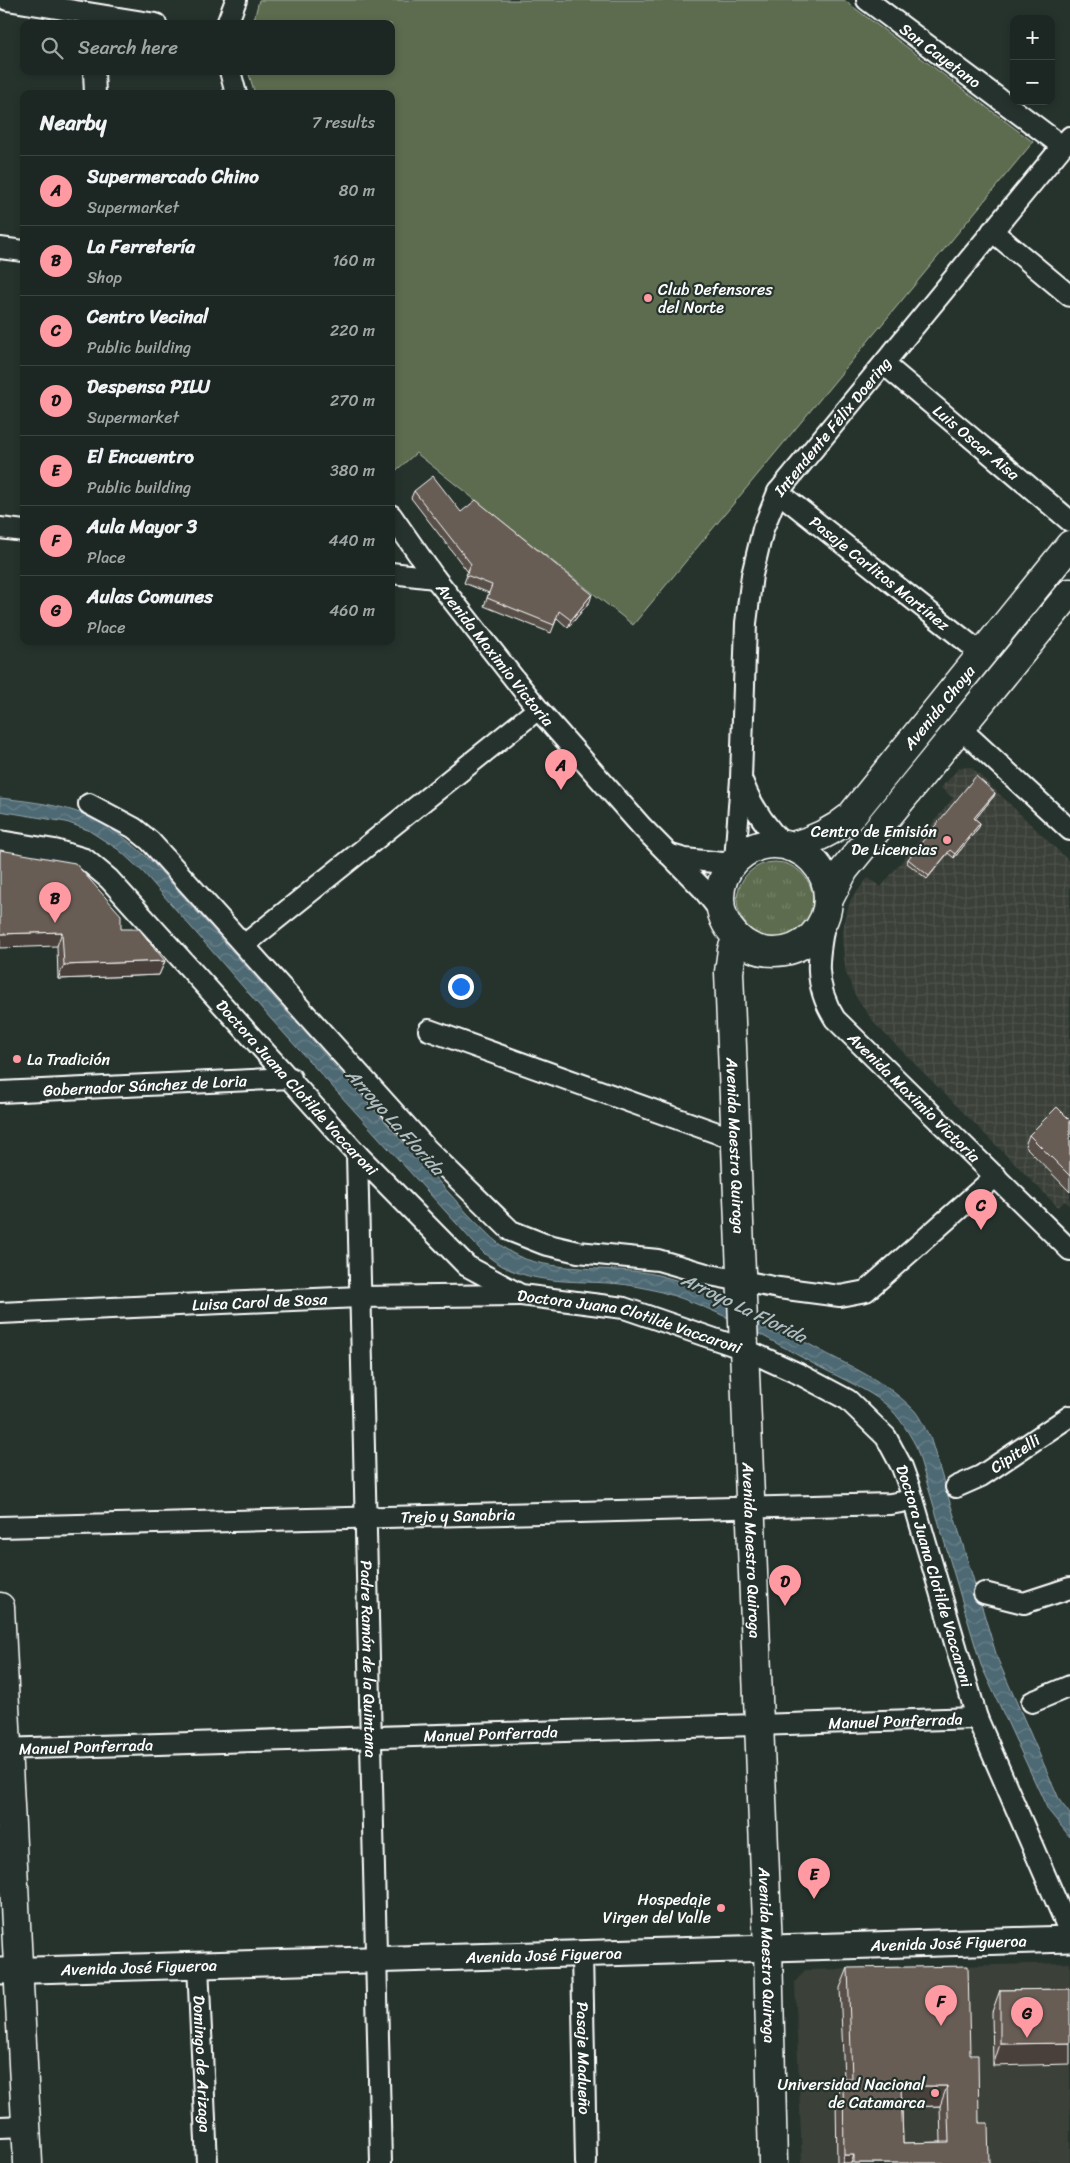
<!DOCTYPE html>
<meta charset="utf-8">
<style>
body{margin:0;font-family:Sriracha,sans-serif;background:#252e2a;color:#f1f3f6}
.controls{position:absolute;right:15px;top:15px;display:grid;overflow:hidden;border-radius:10px;box-shadow:0 2px 8px #0003}
.controls button{width:45px;height:45px;display:grid;place-items:center;padding:0;border:0;border-bottom:1px solid #3a4340;background:#1c2622;color:#f1f3f6;font:25px sans-serif}
.you{position:absolute;left:460px;top:986px;width:18px;height:18px;margin:-12px;border:4px solid #fff;border-radius:50%;background:#1a73e8;box-shadow:0 0 0 8px #1a73e833}
.badge{display:grid;place-items:center;width:32px;height:32px;border-radius:50%;background:#ff9aa2;color:#111;font-size:16px;font-weight:700}
.pin{position:absolute;translate:-50% -41px;filter:drop-shadow(0 1px 2px #0008)}
.pin::after{content:'';position:absolute;top:26px;width:18px;height:15px;background:inherit;clip-path:polygon(0 0,100% 0,50% 100%)}
.list{margin:0;padding:0;list-style:none}
h2{display:flex;justify-content:space-between;align-items:center;height:65px;margin:0;padding:0 20px;font-size:21px}
h2 small{font-size:16px;font-weight:400;color:#a0a5a5}
.list li{display:grid;grid-template-columns:32px 1fr auto;gap:15px;align-items:center;box-sizing:border-box;height:70px;padding:0 20px;border-top:1px solid #3a4340}
.list b{display:block;font-size:19px;white-space:nowrap}
.list p{margin:0;font-size:16px;white-space:nowrap;color:#a0a5a5}
.list em{font-size:16px;font-style:normal;color:#a0a5a5}
.icon{flex:none;width:28px;height:28px;fill:none;stroke:currentColor;stroke-width:2;stroke-linecap:round;stroke-linejoin:round}
.map{position:relative;flex:none;width:1070px;height:2163px;overflow:hidden}
.search{position:absolute;background:#1c2622;box-shadow:0 2px 8px #0003;left:20px;top:20px;width:375px;height:55px;display:flex;align-items:center;gap:12px;box-sizing:border-box;padding:0 18px;border-radius:10px;color:#a0a5a5;font-size:19px}
.panel{position:absolute;background:#1c2622;box-shadow:0 2px 8px #0003;left:20px;top:90px;width:375px;height:555px;border-radius:10px}
.map>svg:first-child{display:block}
.built{fill:#3a4039}
.industrial{fill:url(#industrial-grid)}
.grass{fill:url(#grass-tufts);stroke:#aeb6a7}
.park{fill:#5d6c4f;stroke:#aeb6a7}
.water{fill:url(#water-waves);stroke:#95a5ab}
.lines{fill:none;stroke-linecap:round;stroke-linejoin:round}
.minor-casing{stroke:#fff;stroke-width:24}
.tertiary-casing{stroke:#fff;stroke-width:29}
.secondary-casing{stroke:#fff;stroke-width:31}
.primary-casing{stroke:#fff;stroke-width:31}
.minor{stroke:#26332d;stroke-width:20}
.tertiary{stroke:#26332d;stroke-width:25}
.secondary{stroke:#26332d;stroke-width:28}
.primary{stroke:#26332d;stroke-width:28}
.wall{fill:#595048;stroke:#fff;fill-rule:evenodd}
.shaded-wall{fill:#49413b;stroke:#fff}
.building{fill:#685d54;stroke:#fff;fill-rule:evenodd}
.poi-dot{fill:#ff9aa2;stroke:#26332d;stroke-width:2}
.labels{text-anchor:middle;stroke-width:4.5;stroke-linejoin:round;paint-order:stroke}
.street-label{font-size:16px;fill:#fff;stroke:#26332d}
.poi-label{font-size:16px;fill:#fff;stroke:#26332d;text-anchor:end}
.water-label{font-size:18px;font-style:italic;fill:#afbcc0;stroke:#26332d}
</style>
<div class="map">
<svg width="1070" height="2163" viewBox="0 0 1070 2163">
<defs>
<pattern id="industrial-grid" width="8" height="8" patternUnits="userSpaceOnUse" patternTransform="scale(1.25)"><rect width="8" height="8" fill="#3a4039"/><path d="M0 4h8M4 0v8" fill="none" stroke="#4e534d"/></pattern>
<pattern id="grass-tufts" width="24" height="20" patternUnits="userSpaceOnUse" patternTransform="scale(1.25)"><rect width="24" height="20" fill="#5d6c4f"/><path d="M3 7l-1-3M5 7V3M7 7l1-3M15 17l-1-3M17 17v-4M19 17l1-3" fill="none" stroke="#758269"/></pattern>
<pattern id="water-waves" width="16" height="10" patternUnits="userSpaceOnUse" patternTransform="scale(1.25)"><rect width="16" height="10" fill="#4e6973"/><path d="M0 5q4-4 8 0t8 0" fill="none" stroke="#698088"/></pattern>
</defs>
<rect width="100%" height="100%" fill="#26332d"/>
<filter id="ink" filterUnits="userSpaceOnUse"><feTurbulence type="fractalNoise" baseFrequency=".02" numOctaves="2"/><feDisplacementMap in="SourceGraphic" scale="10" xChannelSelector="R" yChannelSelector="G"/><feConvolveMatrix kernelMatrix="1 2 1 2 8 2 1 2 1" color-interpolation-filters="sRGB"/></filter>
<g filter="url(#ink)">
<!-- built -->
<path class="built" d="M 1070,1963 L 1070,2163 L 802,2163 L 795,1982 L 805,1970 Z"/>
<!-- industrial -->
<path class="industrial" d="M 971,767 L 1070,862 L 1070,1206 L 1065,1201 L 1058,1207 L 876,1025 L 857,999 L 846,973 L 842,940 L 845,917 L 851,899 L 868,878 L 881,887 L 953,798 L 941,788 L 959,768 Z"/>
<!-- grass -->
<path class="grass" d="M737 900a38 38 0 1 1 76 0a38 38 0 1 1-76 0Z"/>
<!-- park -->
<path class="park" d="M 259,0 L 844,0 L 1033,142 L 633,625 L 416,453 L 391,475 L 391,94 L 255,94 L 248,71 L 391,71 L 391,24 L 253,24 Z"/>
<!-- water -->
<path class="water" d="M 0,798 C 72,806 100,812 153,863 L 467,1213 C 481,1227 495,1243 512,1253 C 548,1274 614,1265 658,1275 C 714,1289 765,1321 816,1348 C 849,1366 885,1381 912,1408 C 920,1415 924,1428 930,1437 L 998,1660 L 1060,1801 L 1070,1814 L 1070,1837 L 1048,1810 L 981,1665 L 916,1446 C 906,1428 896,1411 879,1399 C 858,1385 834,1375 812,1363 C 756,1332 698,1297 635,1286 C 584,1277 528,1291 485,1254 C 475,1245 466,1234 457,1224 L 271,1019 L 144,873 L 119,850 L 88,830 L 66,822 L 0,811 Z"/>
<g class="lines">
<defs>
<g id="minor">
<path d="M 7,0 L 156,24"/>
<path id="s1" d="M 867,0 L 1062,146"/>
<path d="M 227,24 L 236,0"/>
<path d="M 94,71 L 95,94"/>
<path d="M 230,71 L 236,94"/>
<path d="M 992,231 L 1070,296"/>
<path d="M 0,248 L 24,251"/>
<path id="s2" d="M 884,364 L 1070,521"/>
<path id="s3" d="M 778,492 L 982,654"/>
<path id="s4" d="M 391,515 L 435,578 L 538,709 L 642,827 L 702,888 L 721,912"/>
<path d="M 0,528 L 24,531"/>
<path d="M 391,573 L 435,578"/>
<path d="M 960,728 L 1070,830"/>
<path d="M 743,783 C 752,807 766,827 784,845"/>
<path d="M 89,804 L 134,828 L 150,841 L 427,1149 L 511,1231 L 544,1244 L 578,1252 L 658,1260 L 710,1275 L 779,1288 L 840,1296 L 866,1291 L 996,1176"/>
<path id="s5" d="M 0,841 L 55,850 L 85,859 L 109,879 L 357,1154 L 467,1266 L 521,1295 L 624,1308 L 744,1349 L 799,1374 L 848,1400 L 886,1437 L 902,1467 L 910,1489 L 977,1718 L 1070,1933"/>
<path d="M 668,854 L 685,859 L 732,864"/>
<path id="s6" d="M 735,861 L 741,779 L 746,623 L 752,575 L 763,529 L 778,492 L 1070,137"/>
<path id="s7" d="M 826,915 C 818,955 812,983 835,1019 L 1070,1250"/>
<path d="M 244,945 L 538,709"/>
<path d="M 429,1030 L 734,1139"/>
<path id="s8" d="M 0,1092 L 291,1078"/>
<path id="s9" d="M 357,1154 L 381,2163"/>
<path id="s10" d="M 0,1313 L 359,1297 L 519,1295"/>
<path id="s11" d="M 956,1487 L 981,1476 L 1070,1416"/>
<path id="s12" d="M 0,1527 L 890,1504 L 913,1500"/>
<path d="M 984,1593 L 1024,1603 L 1070,1588"/>
<path d="M 1032,1702 L 1070,1686"/>
<path id="s13" d="M 0,1749 L 977,1718"/>
<path id="s14" d="M 582,1953 L 586,2163"/>
<path id="s15" d="M 198,1965 L 207,2163"/>
<path d="M 0,2127 L 26,2126"/>
</g>
<g id="tertiary">
<path id="s16" d="M 0,1971 L 1070,1939"/>
</g>
<g id="secondary">
<circle cx="774" cy="898" r="54"/>
<path id="s17" d="M 790,847 C 812,841 832,832 850,817 L 1070,545"/>
<path d="M 828,901 L 844,870 L 1070,593"/>
<path id="s18" d="M 737,938 L 732,950 L 729,972 L 768,1948 L 773,2163"/>
</g>
<path id="primary" d="M 0,1607 L 28,2163"/>
</defs>
<!-- minor casing -->
<use href="#minor" class="minor-casing"/>
<!-- tertiary casing -->
<use href="#tertiary" class="tertiary-casing"/>
<!-- secondary casing -->
<use href="#secondary" class="secondary-casing"/>
<!-- primary casing -->
<use href="#primary" class="primary-casing"/>
<!-- minor -->
<use href="#minor" class="minor"/>
<!-- tertiary -->
<use href="#tertiary" class="tertiary"/>
<!-- secondary -->
<use href="#secondary" class="secondary"/>
<!-- primary -->
<use href="#primary" class="primary"/>
</g>
<!-- wall -->
<path class="wall" d="M 414,491 L 461,512 L 590,601 L 568,628 L 557,618 L 551,633 L 484,606 L 489,593 L 464,583 L 468,572 L 411,498 Z
M 995,793 L 994,796 L 975,819 L 980,823 L 979,827 L 954,858 L 948,853 L 927,879 L 907,863 L 908,859 Z
M 0,850 L 121,929 L 165,961 L 159,975 L 58,979 L 57,946 Z
M 1070,1120 L 1070,1192 L 1025,1146 L 1029,1135 Z
M 848,1968 L 970,2055 L 979,2123 L 989,2163 L 837,2163 L 836,2099 L 843,2078 L 844,2078 L 840,1988 ZM 940,2106 L 941,2142 L 903,2143 L 902,2107 Z
M 1070,1989 L 993,2066 L 992,2012 L 1000,1990 Z"/>
<!-- shaded-wall -->
<path class="shaded-wall" d="M 592,594 L 590,601 L 568,628 L 571,620 Z
M 995,793 L 994,796 L 973,822 L 974,818 Z
M 980,823 L 979,827 L 954,858 L 955,854 Z
M 62,932 L 57,946 L 0,948 L 0,934 Z
M 165,961 L 159,975 L 58,979 L 64,965 Z
M 1070,2043 L 1070,2064 L 993,2066 L 1000,2044 Z
M 901,2086 L 947,2086 L 940,2106 L 894,2107 Z
M 844,2155 L 854,2155 L 851,2163 L 842,2163 Z"/>
<!-- building -->
<path class="building" d="M 433,476 L 461,512 L 476,500 L 592,594 L 571,620 L 559,611 L 554,625 L 487,598 L 492,585 L 466,575 L 471,564 L 414,491 Z
M 976,776 L 995,793 L 974,818 L 980,823 L 955,854 L 950,850 L 929,876 L 908,859 Z
M 0,850 L 75,863 L 121,915 L 121,929 L 139,929 L 165,961 L 64,965 L 62,932 L 0,934 Z
M 1057,1107 L 1070,1120 L 1070,1176 L 1029,1135 Z
M 968,1966 L 970,2055 L 978,2055 L 979,2123 L 988,2123 L 989,2163 L 854,2163 L 854,2155 L 844,2155 L 843,2078 L 852,2078 L 848,1968 ZM 901,2086 L 947,2086 L 949,2142 L 903,2143 Z
M 1070,1989 L 1070,2043 L 1000,2044 L 1000,1990 Z"/>
</g>
<!-- markers -->
<g class="poi-dot">
<circle cx="648" cy="298" r="5"/>
<circle cx="947" cy="840" r="5"/>
<circle cx="17" cy="1059" r="5"/>
<circle cx="721" cy="1908" r="5"/>
<circle cx="935" cy="2093" r="5"/>
</g>
<g class="labels">
<!-- street labels -->
<g class="street-label">
<text dy="6" stroke="none"><textPath href="#s1" startOffset="92">San Cayetano</textPath></text>
<text dy="6" stroke="none"><textPath href="#s6" startOffset="459">Intendente Félix Doering</textPath></text>
<text dy="6" stroke="none"><textPath href="#s2" startOffset="121">Luis Oscar Aisa</textPath></text>
<text dy="6" stroke="none"><textPath href="#s3" startOffset="130">Pasaje Carlitos Martínez</textPath></text>
<text dy="6" stroke="none"><textPath href="#s4" startOffset="174">Avenida Maximio Victoria</textPath></text>
<text dy="6" stroke="none"><textPath href="#s17" startOffset="209">Avenida Choya</textPath></text>
<text dy="6" stroke="none"><textPath href="#s8" startOffset="145">Gobernador Sánchez de Loria</textPath></text>
<text dy="6" stroke="none"><textPath href="#s5" startOffset="399">Doctora Juana Clotilde Vaccaroni</textPath></text>
<text dy="6" stroke="none"><textPath href="#s7" startOffset="219">Avenida Maximio Victoria</textPath></text>
<text dy="6" stroke="none"><textPath href="#s18" startOffset="209">Avenida Maestro Quiroga</textPath></text>
<text dy="6" stroke="none"><textPath href="#s10" startOffset="260">Luisa Carol de Sosa</textPath></text>
<text dy="6" stroke="none"><textPath href="#s5" startOffset="819">Doctora Juana Clotilde Vaccaroni</textPath></text>
<text dy="6" stroke="none"><textPath href="#s11" startOffset="68">Cipitelli</textPath></text>
<text dy="6" stroke="none"><textPath href="#s12" startOffset="458">Trejo y Sanabria</textPath></text>
<text dy="6" stroke="none"><textPath href="#s18" startOffset="614">Avenida Maestro Quiroga</textPath></text>
<text dy="6" stroke="none"><textPath href="#s5" startOffset="1254">Doctora Juana Clotilde Vaccaroni</textPath></text>
<text dy="6" stroke="none"><textPath href="#s9" startOffset="505">Padre Ramón de la Quintana</textPath></text>
<text dy="6" stroke="none"><textPath href="#s13" startOffset="896">Manuel Ponferrada</textPath></text>
<text dy="6" stroke="none"><textPath href="#s13" startOffset="491">Manuel Ponferrada</textPath></text>
<text dy="6" stroke="none"><textPath href="#s13" startOffset="86">Manuel Ponferrada</textPath></text>
<text dy="6" stroke="none"><textPath href="#s16" startOffset="949">Avenida José Figueroa</textPath></text>
<text dy="6" stroke="none"><textPath href="#s16" startOffset="544">Avenida José Figueroa</textPath></text>
<text dy="6" stroke="none"><textPath href="#s18" startOffset="1019">Avenida Maestro Quiroga</textPath></text>
<text dy="6" stroke="none"><textPath href="#s16" startOffset="139">Avenida José Figueroa</textPath></text>
<text dy="6" stroke="none"><textPath href="#s14" startOffset="105">Pasaje Madueño</textPath></text>
<text dy="6" stroke="none"><textPath href="#s15" startOffset="99">Domingo de Arizaga</textPath></text>
</g>
<!-- poi labels -->
<g class="poi-label">
<text x="658" y="295" text-anchor="start">Club Defensores<tspan x="658" dy="18">del Norte</tspan></text>
<text x="937" y="837">Centro de Emisión<tspan x="937" dy="18">De Licencias</tspan></text>
<text x="27" y="1065" text-anchor="start">La Tradición</text>
<text x="711" y="1905">Hospedaje<tspan x="711" dy="18">Virgen del Valle</tspan></text>
<text x="925" y="2090">Universidad Nacional<tspan x="925" dy="18">de Catamarca</tspan></text>
</g>
<!-- water labels -->
<g class="water-label">
<text transform="translate(395 1122) rotate(48)" y="6">Arroyo La Florida</text>
<text transform="translate(744 1308) rotate(26)" y="6">Arroyo La Florida</text>
</g>
</g>
</svg>
<div class="controls">
<button>+</button>
<button>−</button>
</div>
<div class="you"></div>
<div class="pin badge" style="left:561px;top:790px">A</div>
<div class="pin badge" style="left:55px;top:923px">B</div>
<div class="pin badge" style="left:981px;top:1230px">C</div>
<div class="pin badge" style="left:785px;top:1606px">D</div>
<div class="pin badge" style="left:814px;top:1899px">E</div>
<div class="pin badge" style="left:941px;top:2026px">F</div>
<div class="pin badge" style="left:1027px;top:2038px">G</div>
<div class="search"><svg class="icon" aria-label="search" viewBox="0 0 24 24"><circle cx="10" cy="10" r="6"/><path d="M15 15l6 6"/></svg>Search here</div>
<section class="panel">
<h2>Nearby<small>7 results</small></h2>
<ul class="list">
<li><span class="badge">A</span><div><b>Supermercado Chino</b><p>Supermarket</p></div><em>80 m</em></li>
<li><span class="badge">B</span><div><b>La Ferretería</b><p>Shop</p></div><em>160 m</em></li>
<li><span class="badge">C</span><div><b>Centro Vecinal</b><p>Public building</p></div><em>220 m</em></li>
<li><span class="badge">D</span><div><b>Despensa PILU</b><p>Supermarket</p></div><em>270 m</em></li>
<li><span class="badge">E</span><div><b>El Encuentro</b><p>Public building</p></div><em>380 m</em></li>
<li><span class="badge">F</span><div><b>Aula Mayor 3</b><p>Place</p></div><em>440 m</em></li>
<li><span class="badge">G</span><div><b>Aulas Comunes</b><p>Place</p></div><em>460 m</em></li>
</ul>
</section>
</div>
